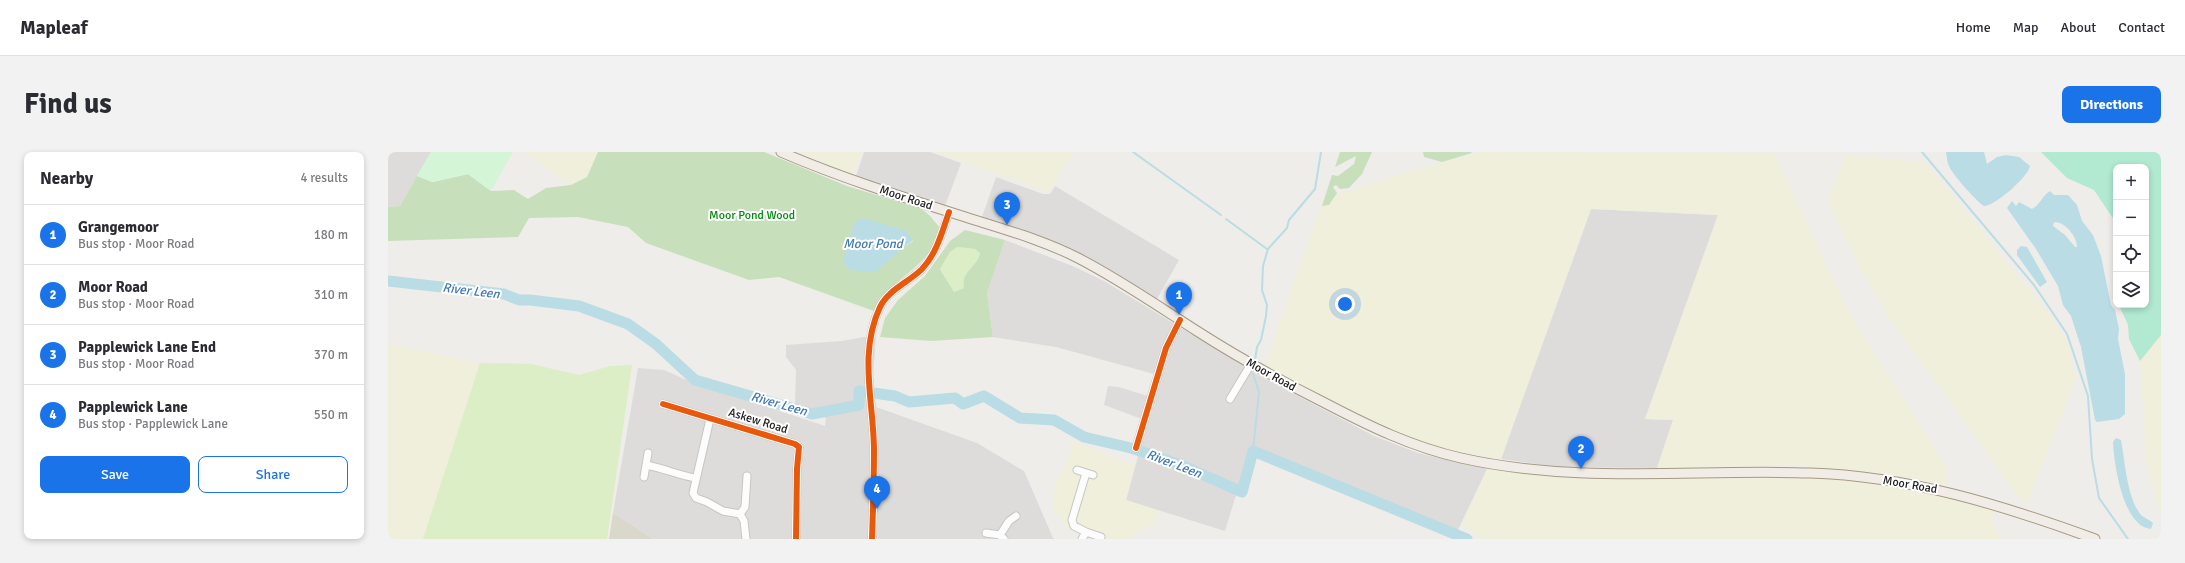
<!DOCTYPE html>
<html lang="en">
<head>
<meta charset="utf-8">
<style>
	body { margin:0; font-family:Signika,sans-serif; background:#f2f2f3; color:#2b2b33 }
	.controls { position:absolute; right:12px; top:12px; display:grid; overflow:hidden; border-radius:8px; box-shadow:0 2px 6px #0003 }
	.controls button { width:36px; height:36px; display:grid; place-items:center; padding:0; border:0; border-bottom:1px solid #e1e1e2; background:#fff; color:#2b2b33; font:20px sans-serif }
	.you { position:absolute; left:957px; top:152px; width:14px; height:14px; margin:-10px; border:3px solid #fff; border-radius:50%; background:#1a73e8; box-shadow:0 0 0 6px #1a73e833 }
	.badge { display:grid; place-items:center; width:26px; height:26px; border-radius:50%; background:#1a73e8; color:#fff; font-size:13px; font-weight:700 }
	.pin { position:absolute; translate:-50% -33px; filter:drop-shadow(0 1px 2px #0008) }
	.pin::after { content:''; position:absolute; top:21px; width:14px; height:12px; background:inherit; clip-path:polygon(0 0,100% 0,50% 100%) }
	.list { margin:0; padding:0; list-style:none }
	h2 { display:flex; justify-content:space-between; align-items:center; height:52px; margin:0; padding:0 16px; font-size:17px }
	h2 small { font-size:13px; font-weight:400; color:#7c7c81 }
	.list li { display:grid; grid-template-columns:26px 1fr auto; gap:12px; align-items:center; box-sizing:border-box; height:60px; padding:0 16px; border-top:1px solid #e1e1e2 }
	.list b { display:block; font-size:15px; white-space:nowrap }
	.list p { margin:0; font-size:13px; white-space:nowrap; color:#7c7c81 }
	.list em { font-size:13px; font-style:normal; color:#7c7c81 }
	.actions { display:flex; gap:8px; padding:12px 16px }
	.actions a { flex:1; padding:9px 0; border:1px solid #1a73e8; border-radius:8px; text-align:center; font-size:14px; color:#1a73e8 }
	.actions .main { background:#1a73e8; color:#fff }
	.icon { flex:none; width:22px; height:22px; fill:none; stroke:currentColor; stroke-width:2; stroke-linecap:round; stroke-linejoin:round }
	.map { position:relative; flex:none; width:1773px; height:387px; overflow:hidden; border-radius:8px }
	header { display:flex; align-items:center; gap:24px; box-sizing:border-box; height:56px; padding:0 20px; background:#fff; border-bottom:1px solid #e1e1e2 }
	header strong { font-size:19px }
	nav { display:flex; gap:22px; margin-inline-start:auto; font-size:14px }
	.intro { display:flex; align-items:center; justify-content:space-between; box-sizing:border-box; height:96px; padding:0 24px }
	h1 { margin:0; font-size:28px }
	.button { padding:10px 18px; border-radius:8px; background:#1a73e8; color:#fff; font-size:14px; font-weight:700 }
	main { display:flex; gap:24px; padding:0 24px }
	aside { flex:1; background:#fff; border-radius:8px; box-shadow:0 2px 6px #0003 }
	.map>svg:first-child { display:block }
	.residential { fill:#dddcda }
	.construction { fill:#d9d8ca }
	.farmland { fill:#efefdb }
	.grass { fill:#dbeec6 }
	.forest { fill:#c8dfbc; fill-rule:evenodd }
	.park { fill:#d5f6d6 }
	.pitch { fill:#b1e9d1 }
	.water { fill:#badce4; fill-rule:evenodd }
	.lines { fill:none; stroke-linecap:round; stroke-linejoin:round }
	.stream { stroke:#badce4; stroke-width:2 }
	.river { stroke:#badce4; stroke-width:11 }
	.minor-casing { stroke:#c7c6c5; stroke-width:9 }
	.major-casing { stroke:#a59a85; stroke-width:11 }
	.minor { stroke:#fcfcfc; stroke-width:7 }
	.major { stroke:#f1ece6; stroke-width:9 }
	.cycleway-casing { stroke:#fff; stroke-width:8 }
	.cycleway { stroke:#e8590c; stroke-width:6 }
	.labels { text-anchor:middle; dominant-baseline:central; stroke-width:4; stroke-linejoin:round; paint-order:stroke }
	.street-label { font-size:12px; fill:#202020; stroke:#fff }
	.park-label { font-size:12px; fill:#03890e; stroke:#fff }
	.water-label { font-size:13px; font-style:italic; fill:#4179b0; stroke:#fff }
</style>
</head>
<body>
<header>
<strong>Mapleaf</strong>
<nav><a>Home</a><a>Map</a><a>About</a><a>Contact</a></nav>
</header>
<div class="intro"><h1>Find us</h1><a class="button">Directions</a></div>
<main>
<aside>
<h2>Nearby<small>4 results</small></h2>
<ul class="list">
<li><span class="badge">1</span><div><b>Grangemoor</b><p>Bus stop · Moor Road</p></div><em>180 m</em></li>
<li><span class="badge">2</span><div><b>Moor Road</b><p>Bus stop · Moor Road</p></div><em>310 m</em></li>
<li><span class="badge">3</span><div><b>Papplewick Lane End</b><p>Bus stop · Moor Road</p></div><em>370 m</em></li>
<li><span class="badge">4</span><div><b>Papplewick Lane</b><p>Bus stop · Papplewick Lane</p></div><em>550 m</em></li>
</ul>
<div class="actions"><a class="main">Save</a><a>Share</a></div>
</aside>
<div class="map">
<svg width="1773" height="387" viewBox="0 0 1773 387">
	<rect width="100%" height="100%" fill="#eeede9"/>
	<!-- residential -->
	<path class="residential" d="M 0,0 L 43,0 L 12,54 L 0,55 Z
		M 476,0 L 542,0 L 573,11 L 557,54 L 468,24 Z
		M 608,25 L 655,42 L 662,42 L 667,34 L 791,108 L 769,147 L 682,97 L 594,65 Z
		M 1203,57 L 1330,63 L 1257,267 L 1285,268 L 1269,316 L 1171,315 L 1113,307 Z
		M 617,88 L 687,115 L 716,129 L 874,225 L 986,284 L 1030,301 L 1099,317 L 1069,380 L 951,330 L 862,297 L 837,379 L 738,348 L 752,297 L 746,295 L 754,267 L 716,253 L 720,234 L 731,235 L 760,244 L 766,222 L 668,195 L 605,185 L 599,141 Z
		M 476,185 L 488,185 L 485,224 L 488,255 L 589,291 L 636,319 L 665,386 L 667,387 L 265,387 L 225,361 L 250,216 L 276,218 L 303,230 L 437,274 L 438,266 L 407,252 L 408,218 L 398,205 L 398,193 L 454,189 Z"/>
	<!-- construction -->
	<path class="construction" d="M 225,361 L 265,387 L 221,387 Z"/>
	<!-- farmland -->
	<path class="farmland" d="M 136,0 L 210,0 L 199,25 L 183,33 Z
		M 413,0 L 474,0 L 465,23 Z
		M 549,0 L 686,0 L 661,40 Z
		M 1095,0 L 1386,1 L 1462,162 L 1559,316 L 1559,333 L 1510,323 L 1413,314 L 1269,316 L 1285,268 L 1257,267 L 1330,63 L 1203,57 L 1113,307 L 1052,296 L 993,276 L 877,215 L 935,47 L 1024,19 Z
		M 1457,3 L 1538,11 L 1659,159 L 1678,188 L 1688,226 L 1638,355 L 1506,173 L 1470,114 L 1439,49 Z
		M 1773,183 L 1773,360 L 1770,355 L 1758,307 L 1752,209 Z
		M 0,192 L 92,211 L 35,387 L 0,387 Z
		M 687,290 L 747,314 L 738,348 L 771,359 L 766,373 L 761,373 L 740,387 L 703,387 L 680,377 L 665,358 L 665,346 L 669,327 L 672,325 Z
		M 1099,317 L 1194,327 L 1412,324 L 1498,332 L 1546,341 L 1606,356 L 1603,369 L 1614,387 L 1093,387 L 1074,372 Z"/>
	<!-- grass -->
	<path class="grass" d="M 569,95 L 587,97 L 592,100 C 590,114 572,120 576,136 L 566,140 C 560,133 559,124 552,117 L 562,100 Z
		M 92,211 L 143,212 L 191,223 L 222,214 L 244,213 L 219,387 L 35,387 Z"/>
	<!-- forest -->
	<path class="forest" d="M 210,0 L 376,0 L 459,34 L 534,57 L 543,65 L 551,75 C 545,117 501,124 486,159 L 391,125 L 361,128 L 258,91 L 240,75 L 190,65 L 141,66 L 130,85 L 0,89 L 0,55 L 12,54 L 29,24 L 45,30 L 80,22 L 103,39 L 126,38 L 140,47 L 158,36 L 183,33 L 199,25 ZM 519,79 L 525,89 L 507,102 Z
		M 952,0 L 984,0 L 974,22 L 961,36 L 952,37 L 948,33 L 945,35 L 949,41 L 941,53 L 934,54 L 944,23 L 950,24 L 966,12 L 968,4 L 947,15 Z
		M 1035,0 L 1083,0 L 1084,1 L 1054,10 L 1036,5 Z
		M 577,78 L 617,88 L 599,141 L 605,185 L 543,189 L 492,185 L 497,166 L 510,148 L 537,124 L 562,89 ZM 569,95 L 587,97 L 592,101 C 590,114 572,120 576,136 L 566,140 L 552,117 L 562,100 Z"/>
	<!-- park -->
	<path class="park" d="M 43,0 L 125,0 L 103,39 L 80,22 L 44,30 L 29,24 Z"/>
	<!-- pitch -->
	<path class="pitch" d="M 1653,0 L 1773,0 L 1773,183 L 1752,209 L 1741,187 L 1740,173 L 1731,153 L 1758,153 L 1758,15 L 1728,15 L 1728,71 L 1706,38 L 1679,26 Z"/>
	<!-- water -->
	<path class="water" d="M 1558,0 L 1596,0 L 1599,12 L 1609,5 L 1618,3 L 1631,5 L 1642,14 C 1640,25 1607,54 1596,54 C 1590,51 1565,23 1562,16 C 1559,11 1559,5 1558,0 Z
		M 1662,39 L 1666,43 L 1680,43 L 1689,53 L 1694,69 L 1705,83 L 1713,104 L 1723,153 L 1727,158 L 1731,177 L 1730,187 L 1737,222 L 1737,262 L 1731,267 L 1709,270 L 1707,268 L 1693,195 L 1683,164 L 1675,153 L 1670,134 L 1648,97 L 1619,56 L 1624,49 L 1628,54 L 1631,50 L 1644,57 C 1652,53 1654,44 1662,39 ZM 1666,70 C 1677,70 1689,84 1689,95 L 1687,95 L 1677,83 L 1665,74 Z
		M 475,66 L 519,79 L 525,88 L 487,120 L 461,118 L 455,110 L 466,71 Z
		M 1633,94 L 1639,95 L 1659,130 L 1652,135 L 1629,103 L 1629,98 Z
		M 1728,286 L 1733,288 C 1737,309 1739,348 1754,364 C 1757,366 1762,368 1765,371 L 1763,377 C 1735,375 1726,312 1725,290 Z"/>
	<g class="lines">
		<!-- stream -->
		<path class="stream" d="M 745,0 L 833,63
			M 1534,0 L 1646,133 L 1679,182 L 1700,244 L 1704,307 L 1711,346 L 1740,387
			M 838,67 L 879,97
			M 867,208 L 869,195 L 873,188 L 878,164 L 879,153 L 874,138 L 875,114 L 880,97 L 899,76 L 901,68 L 927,37 L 933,0
			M 865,299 L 871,240 L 865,222"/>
		<!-- river -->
		<path class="river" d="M 0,129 L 116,142 L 131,148 L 142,148 L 191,154 L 240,172 L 268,192 L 307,228 L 424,262 L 471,253 L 471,239 L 507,244 L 521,250 L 567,246 L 575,252 L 596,244 L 632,266 L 666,268 L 696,285 L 743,296 L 793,313 L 854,340 L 865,299 L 1079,387"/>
		<!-- minor casing -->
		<g class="minor-casing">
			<path id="minor" d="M 842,247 L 863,212
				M 275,252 L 407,292 L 411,295 L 409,317 L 408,387
				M 322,267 L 305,341 L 308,346 L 319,350 L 335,359 L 352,362 L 356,369 L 358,387
				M 748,296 L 778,196 L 792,168
				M 258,313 C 275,316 290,323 307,326
				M 689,318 L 705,323
				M 256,325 L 260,301
				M 352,362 L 357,355 L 359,324
				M 698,380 L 713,385
				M 598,381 L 612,383 L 616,387
				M 612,383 L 621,369 L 628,364
				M 484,387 C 485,358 486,328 486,299 C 486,251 470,202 492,155 C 500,138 521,130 534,117 C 549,101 554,80 561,60
				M 694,387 L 698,380 L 686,374 L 684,368 L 698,321"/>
		</g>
		<!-- major casing -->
		<g class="major-casing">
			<path id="major" d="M 393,0 C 451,25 511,44 571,63 C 611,76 653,87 690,106 C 731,127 770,154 809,179 C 851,206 893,229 937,251 C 981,274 1024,295 1073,306 C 1188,332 1305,317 1422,321 C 1521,324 1614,353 1707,387"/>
		</g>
		<!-- minor -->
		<use href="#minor" class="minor"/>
		<!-- major -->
		<use href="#major" class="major"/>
		<!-- cycleway casing -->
		<g class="cycleway-casing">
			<path id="cycleway" d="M 275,252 L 407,292 L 411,295 L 409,317 L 408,387
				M 748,296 L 778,196 L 792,168
				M 484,387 C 485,358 486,328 486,299 C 486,251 470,202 492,155 C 500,138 521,130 534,117 C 549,101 554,80 561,60"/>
		</g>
		<!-- cycleway -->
		<use href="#cycleway" class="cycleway"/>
	</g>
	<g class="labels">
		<!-- street labels -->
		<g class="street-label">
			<text transform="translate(518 46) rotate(18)">Moor Road</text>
			<text transform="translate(883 223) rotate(29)">Moor Road</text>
			<text transform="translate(370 269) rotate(17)">Askew Road</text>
			<text transform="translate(1522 333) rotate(10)">Moor Road</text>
		</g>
		<!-- park labels -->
		<g class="park-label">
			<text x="364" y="63">Moor Pond Wood</text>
		</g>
		<!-- water labels -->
		<g class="water-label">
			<text x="485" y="92">Moor Pond</text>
			<text transform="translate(83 139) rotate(7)">River Leen</text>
			<text transform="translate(391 252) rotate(16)">River Leen</text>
			<text transform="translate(786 312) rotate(21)">River Leen</text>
		</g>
	</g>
</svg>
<div class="controls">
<button>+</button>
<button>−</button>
<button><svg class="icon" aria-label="locate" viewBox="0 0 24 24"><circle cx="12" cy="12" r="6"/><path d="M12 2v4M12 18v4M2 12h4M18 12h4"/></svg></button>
<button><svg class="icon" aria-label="layers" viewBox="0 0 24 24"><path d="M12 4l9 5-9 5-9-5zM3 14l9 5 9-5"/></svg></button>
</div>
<div class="you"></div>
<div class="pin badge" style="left:791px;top:163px">1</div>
<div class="pin badge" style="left:1193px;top:317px">2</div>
<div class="pin badge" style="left:619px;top:73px">3</div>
<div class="pin badge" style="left:489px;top:357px">4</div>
</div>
</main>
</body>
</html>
